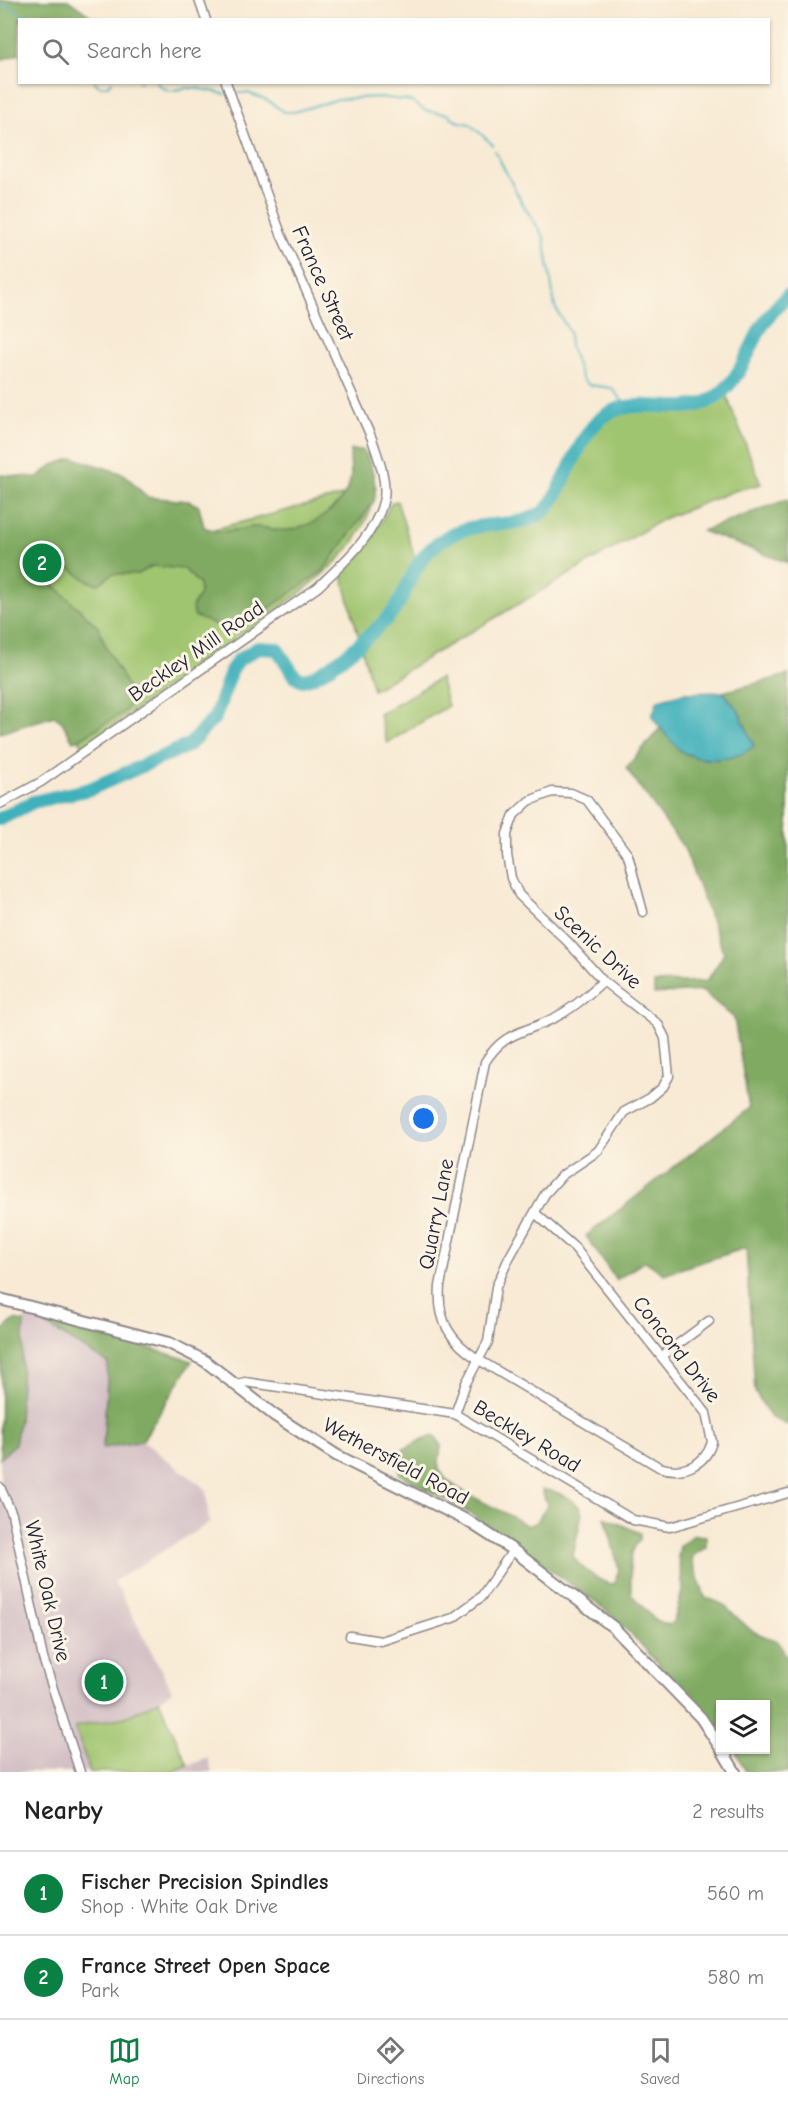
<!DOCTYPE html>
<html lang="en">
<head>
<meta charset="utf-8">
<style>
	body { margin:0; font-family:"Comic Neue",sans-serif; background:#f2f2f2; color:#222 }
	.controls { position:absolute; right:18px; bottom:18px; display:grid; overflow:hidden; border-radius:0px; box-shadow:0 2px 4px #0004 }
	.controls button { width:54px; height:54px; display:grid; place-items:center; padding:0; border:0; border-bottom:2px solid #e0e0e0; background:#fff; color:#222; font:30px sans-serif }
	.you { position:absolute; left:424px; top:1119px; width:21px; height:21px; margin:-15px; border:4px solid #fff; border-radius:50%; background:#1a73e8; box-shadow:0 0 0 9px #1a73e833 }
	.badge { display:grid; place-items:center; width:39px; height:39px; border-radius:50%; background:#0b8043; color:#fff; font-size:20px; font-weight:700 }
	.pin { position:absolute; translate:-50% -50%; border:3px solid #fff; box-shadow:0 2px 6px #0006 }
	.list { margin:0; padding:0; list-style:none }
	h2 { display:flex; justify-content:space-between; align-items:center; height:78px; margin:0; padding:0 24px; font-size:26px }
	h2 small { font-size:20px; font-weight:400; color:#767676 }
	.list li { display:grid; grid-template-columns:39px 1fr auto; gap:18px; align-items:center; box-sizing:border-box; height:84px; padding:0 24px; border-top:2px solid #e0e0e0 }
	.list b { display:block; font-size:22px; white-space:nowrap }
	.list p { margin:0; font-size:20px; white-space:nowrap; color:#767676 }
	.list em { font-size:20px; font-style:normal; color:#767676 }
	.icon { flex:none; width:33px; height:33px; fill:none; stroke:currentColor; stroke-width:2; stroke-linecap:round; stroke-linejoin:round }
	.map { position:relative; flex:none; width:788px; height:1772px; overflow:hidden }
	.search { position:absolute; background:#fff; box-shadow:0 2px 4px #0004; left:18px; right:18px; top:18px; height:66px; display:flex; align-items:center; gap:15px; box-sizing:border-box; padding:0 21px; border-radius:0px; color:#767676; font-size:22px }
	.sheet { height:246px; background:#fff }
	nav { display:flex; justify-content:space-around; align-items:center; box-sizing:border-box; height:84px; border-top:2px solid #e0e0e0; background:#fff; font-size:16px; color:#767676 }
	nav a { display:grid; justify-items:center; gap:3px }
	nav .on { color:#0b8043 }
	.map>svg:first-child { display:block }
	.industrial { fill:#d2bec5 }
	.green { fill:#a0c570; stroke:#617456; stroke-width:1.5 }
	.forest { fill:#80aa62; stroke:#51664e; stroke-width:1.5 }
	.water { fill:#41b1bb; stroke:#326a7b; stroke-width:1.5 }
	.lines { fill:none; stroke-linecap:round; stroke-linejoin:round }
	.stream { stroke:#41b1bb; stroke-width:2 }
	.river { stroke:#41b1bb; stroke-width:14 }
	.minor-casing { stroke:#8d8688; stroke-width:11 }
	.tertiary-casing { stroke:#8d8688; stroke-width:14 }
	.minor { stroke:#fff; stroke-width:8 }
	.tertiary { stroke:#fff; stroke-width:10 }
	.labels { text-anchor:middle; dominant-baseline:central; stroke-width:6; stroke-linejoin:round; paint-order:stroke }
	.street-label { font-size:21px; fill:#22223b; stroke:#fcf5e5 }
</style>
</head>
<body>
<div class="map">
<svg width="788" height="1772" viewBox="0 0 788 1772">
	<rect width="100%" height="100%" fill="#fcf5e5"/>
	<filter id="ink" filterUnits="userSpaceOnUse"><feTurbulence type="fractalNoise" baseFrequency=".0167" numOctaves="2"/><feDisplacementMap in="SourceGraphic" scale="12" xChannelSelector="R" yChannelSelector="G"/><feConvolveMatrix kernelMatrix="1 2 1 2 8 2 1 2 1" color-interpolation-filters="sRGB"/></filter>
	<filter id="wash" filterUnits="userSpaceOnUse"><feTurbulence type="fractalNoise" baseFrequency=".008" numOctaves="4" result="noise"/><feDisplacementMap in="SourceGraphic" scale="24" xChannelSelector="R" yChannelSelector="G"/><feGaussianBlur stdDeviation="1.35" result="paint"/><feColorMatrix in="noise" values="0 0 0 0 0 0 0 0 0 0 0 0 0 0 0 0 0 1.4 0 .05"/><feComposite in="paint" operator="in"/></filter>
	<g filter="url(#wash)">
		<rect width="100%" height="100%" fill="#f8ead4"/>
		<!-- industrial -->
		<path class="industrial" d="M 25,1312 L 108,1363 L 104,1447 L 142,1441 L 206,1489 L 209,1523 L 114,1581 L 173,1692 L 126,1717 L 75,1727 L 90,1772 L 0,1772 L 0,1459 L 15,1444 L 19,1422 Z
			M 208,1758 L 212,1772 L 171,1772 Z"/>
		<!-- green -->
		<path class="green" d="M 724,389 L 761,484 L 734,491 L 663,519 L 373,690 L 342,575 L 365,550 L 392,502 L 397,501 L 417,565 C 440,536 468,526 504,522 C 518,521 536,520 547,510 C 554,503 556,494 560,485 C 572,457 588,418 620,409 C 655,399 697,418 724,389 Z
			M 376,487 C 372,511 363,530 348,549 C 319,583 277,609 241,635 C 188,672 136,710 83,747 L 65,710 L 0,521 L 169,541 Z
			M 440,678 L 448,706 L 387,743 L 379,714 Z
			M 159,1700 L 188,1765 L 171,1772 L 90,1772 L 75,1727 L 126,1717 Z"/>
		<!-- forest -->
		<path class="forest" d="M 0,0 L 68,0 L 95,19 L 20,20 L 19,54 L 0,60 Z
			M 351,450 L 362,450 C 371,456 378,490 374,501 L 324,570 L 234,633 L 194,616 L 192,607 L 200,594 L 199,584 L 184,569 L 152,566 L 138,574 L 112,574 L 99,584 C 79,582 68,559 48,559 L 39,571 L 98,627 L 108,651 L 134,699 L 124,712 L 78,740 L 73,741 L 62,722 L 54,716 L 0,733 L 0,475 L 37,477 L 53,465 L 74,458 L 124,474 L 147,497 L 189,501 L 199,506 L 204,527 C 222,535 236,529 254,527 C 265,526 276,532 287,530 C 312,527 343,508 350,481 C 353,470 348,460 351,450 Z
			M 788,499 L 788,563 L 702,531 Z
			M 788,675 L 788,1425 L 771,1418 L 755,1392 L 746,1248 L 664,1274 L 645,1261 L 616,1280 L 586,1236 L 749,1108 L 734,1018 L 702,991 L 654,994 L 654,983 L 707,981 L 724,954 L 684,848 L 626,768 L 661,727 L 680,751 L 705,759 L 754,745 L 738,710 L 723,692 Z
			M 47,1317 L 192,1361 L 142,1441 L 103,1448 L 108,1363 L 43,1323 Z
			M 14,1320 L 24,1322 L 19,1422 L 15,1444 L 0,1459 L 2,1331 Z
			M 435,1436 L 441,1445 C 441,1452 438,1461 439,1468 C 441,1487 508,1511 527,1526 L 537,1522 L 547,1505 L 542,1490 C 554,1489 579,1500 582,1513 L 573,1556 C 579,1567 602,1584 614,1584 L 619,1569 L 605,1517 L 640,1533 L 640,1540 C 625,1555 632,1574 631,1594 L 654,1619 L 668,1625 L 674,1621 L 683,1588 L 678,1557 L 680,1546 L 694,1535 L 706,1536 L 706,1547 L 693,1556 L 692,1561 L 705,1597 L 722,1604 L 752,1631 L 779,1642 L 788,1659 L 788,1772 L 746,1772 L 735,1750 L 766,1750 L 766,1704 L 720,1704 L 720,1733 L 634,1637 L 601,1606 L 471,1514 L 399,1474 L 402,1450 L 425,1438 Z"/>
		<!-- water -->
		<path class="water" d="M 723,692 L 738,710 L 754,746 C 736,762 704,763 682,752 C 678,750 654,721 652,716 L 658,700 L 684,693 Z"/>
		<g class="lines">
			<!-- stream -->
			<path class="stream" d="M 0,6 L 10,6 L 22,16 L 43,16 L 47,20
				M 95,82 L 99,86 L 107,86 L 112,82
				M 138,82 L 141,82
				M 156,82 C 168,94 172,90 186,88 C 199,87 213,92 225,94
				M 236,93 L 248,93 L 267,100 L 284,112 L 294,112 L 338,99 L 379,97 L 411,101 L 426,111 L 448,114 L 456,121 L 470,124 L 493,145
				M 495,151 L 522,203 L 544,237 L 555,307 L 569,332 L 570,346 L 582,379 L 589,385 L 612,388 L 627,407"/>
			<!-- river -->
			<path class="river" d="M 0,819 L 33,802 L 90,789 L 189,745 L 215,717 L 231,672 L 238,660 L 258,648 L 277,649 L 294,675 L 302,680 C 321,680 387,623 397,606 C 410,585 412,566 432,548 C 471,513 509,534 542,513 C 559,503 576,441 598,421 C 631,390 678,419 711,400 C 739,384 747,352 762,326 C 769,314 778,305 788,295"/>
		</g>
	</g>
	<g filter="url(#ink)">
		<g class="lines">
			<!-- minor casing -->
			<g class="minor-casing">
				<path id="minor" d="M 199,0 L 206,20
					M 0,804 L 41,782 L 318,587 C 343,563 377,534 384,498 C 387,479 378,457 372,439 L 281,234 L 226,82
					M 535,1213 L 575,1248 L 706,1413 L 712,1442 C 705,1466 682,1475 659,1467 L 479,1360 C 450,1341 437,1321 440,1286 L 485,1062 C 504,1032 521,1034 550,1020 C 570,1011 587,996 603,981
					M 662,1356 L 709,1321
					M 236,1384 L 245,1382 L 455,1414 L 633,1520 L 670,1527 L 788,1493
					M 455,1414 L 466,1383 L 488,1342 L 496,1287 L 509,1258 L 545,1194 L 561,1176 L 598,1151 L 624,1112 L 650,1098 L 663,1087 L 669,1076 L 665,1038 L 658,1024 L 603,981 L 568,942 L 519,895 L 511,878 L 507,855 L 507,834 L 514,815 L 529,801 L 552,792 L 571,793 L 587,800 L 628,855 L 643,912
					M 0,1487 L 12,1514 L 43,1658 L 80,1772
					M 350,1636 L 381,1641 L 453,1618 L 481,1597 L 513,1550"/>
			</g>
			<!-- tertiary casing -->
			<g class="tertiary-casing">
				<path id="tertiary" d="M 0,1299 L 169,1343 L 205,1361 L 274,1415 L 336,1455 L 468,1521 L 513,1550 L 613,1627 L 701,1718 L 720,1747
					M 722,1750 L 735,1772"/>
			</g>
			<!-- minor -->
			<use href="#minor" class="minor"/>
			<!-- tertiary -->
			<use href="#tertiary" class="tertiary"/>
		</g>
	</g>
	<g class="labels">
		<!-- street labels -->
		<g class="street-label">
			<text transform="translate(323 283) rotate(66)">France Street</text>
			<text transform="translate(196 651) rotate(-35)">Beckley Mill Road</text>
			<text transform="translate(598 947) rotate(43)">Scenic Drive</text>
			<text transform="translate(436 1214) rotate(-79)">Quarry Lane</text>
			<text transform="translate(677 1349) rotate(52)">Concord Drive</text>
			<text transform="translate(527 1436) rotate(31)">Beckley Road</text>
			<text transform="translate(396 1461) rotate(28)">Wethersfield Road</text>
			<text transform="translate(48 1591) rotate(77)">White Oak Drive</text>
		</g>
	</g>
</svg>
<div class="controls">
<button><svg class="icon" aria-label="layers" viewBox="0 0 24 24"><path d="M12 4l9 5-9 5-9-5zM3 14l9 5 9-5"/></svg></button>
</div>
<div class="you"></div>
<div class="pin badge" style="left:104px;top:1682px">1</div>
<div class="pin badge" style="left:42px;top:563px">2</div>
<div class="search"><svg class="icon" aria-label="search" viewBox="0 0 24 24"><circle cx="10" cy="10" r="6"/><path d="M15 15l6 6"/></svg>Search here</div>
</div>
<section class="sheet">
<h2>Nearby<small>2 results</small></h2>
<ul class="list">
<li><span class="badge">1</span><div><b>Fischer Precision Spindles</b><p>Shop · White Oak Drive</p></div><em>560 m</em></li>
<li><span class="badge">2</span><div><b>France Street Open Space</b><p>Park</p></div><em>580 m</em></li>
</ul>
</section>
<nav>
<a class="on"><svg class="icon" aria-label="map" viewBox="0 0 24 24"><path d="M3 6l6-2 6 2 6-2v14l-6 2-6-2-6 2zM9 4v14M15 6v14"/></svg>Map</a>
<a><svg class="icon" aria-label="directions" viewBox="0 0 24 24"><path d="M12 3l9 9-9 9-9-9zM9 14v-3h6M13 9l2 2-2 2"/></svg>Directions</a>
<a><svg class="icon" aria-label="saved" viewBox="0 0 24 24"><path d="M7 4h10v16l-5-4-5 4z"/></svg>Saved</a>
</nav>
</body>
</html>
